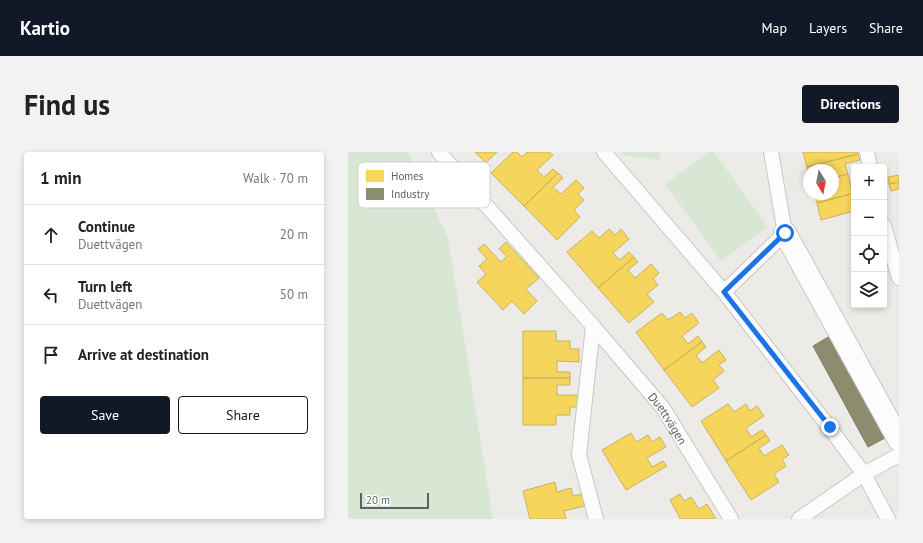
<!DOCTYPE html>
<html lang="en">
<head>
<meta charset="utf-8">
<style>
	body { margin:0; font-family:"PT Sans",sans-serif; background:#f2f2f2; color:#222 }
	.controls { position:absolute; right:12px; top:12px; display:grid; overflow:hidden; border-radius:4px; box-shadow:0 2px 6px #0003 }
	.controls button { width:36px; height:36px; display:grid; place-items:center; padding:0; border:0; border-bottom:1px solid #e0e0e0; background:#fff; color:#222; font:20px sans-serif }
	.compass { position:absolute; left:455px; top:12px; width:36px; height:36px; border-radius:50%; background:#fff; box-shadow:0 2px 6px #0003; rotate:170deg }
	.scale { position:absolute; left:12px; bottom:10px; width:69px; box-sizing:border-box; padding-left:4px; border:2px solid #5d6165; border-top:0; font-size:11px; line-height:14px; white-space:nowrap; color:#5d6165; -webkit-text-stroke:3px #fff; paint-order:stroke }
	.stop { position:absolute; width:12px; height:12px; margin:-9px; border:3px solid #1a73e8; border-radius:50%; background:#fff }
	.stop.end { background:#1a73e8; border-color:#fff; box-shadow:0 1px 4px #0008 }
	.list { margin:0; padding:0; list-style:none }
	h2 { display:flex; justify-content:space-between; align-items:center; height:52px; margin:0; padding:0 16px; font-size:17px }
	h2 small { font-size:13px; font-weight:400; color:#767676 }
	.list li { display:grid; grid-template-columns:26px 1fr auto; gap:12px; align-items:center; box-sizing:border-box; height:60px; padding:0 16px; border-top:1px solid #e0e0e0 }
	.list b { display:block; font-size:15px; white-space:nowrap }
	.list p { margin:0; font-size:13px; white-space:nowrap; color:#767676 }
	.list em { font-size:13px; font-style:normal; color:#767676 }
	.actions { display:flex; gap:8px; padding:12px 16px }
	.actions a { flex:1; padding:9px 0; border:1px solid #111827; border-radius:4px; text-align:center; font-size:14px; color:#111827 }
	.actions .main { background:#111827; color:#fff }
	.icon { flex:none; width:22px; height:22px; fill:none; stroke:currentColor; stroke-width:2; stroke-linecap:round; stroke-linejoin:round }
	.map { position:relative; flex:none; width:551px; height:367px; overflow:hidden; border-radius:4px }
	header { display:flex; align-items:center; gap:24px; box-sizing:border-box; height:56px; padding:0 20px; background:#111827; color:#fff }
	header strong { font-size:19px }
	nav { display:flex; gap:22px; margin-inline-start:auto; font-size:14px }
	.intro { display:flex; align-items:center; justify-content:space-between; box-sizing:border-box; height:96px; padding:0 24px }
	h1 { margin:0; font-size:28px }
	.button { padding:10px 18px; border-radius:4px; background:#111827; color:#fff; font-size:14px; font-weight:700 }
	main { display:flex; gap:24px; padding:0 24px }
	aside { flex:1; background:#fff; border-radius:4px; box-shadow:0 2px 6px #0003 }
	.map>svg:first-child { display:block }
	.green { fill:#d7e7d4 }
	.homes { fill:#f6d55c; stroke:#c8b25f }
	.industry { fill:#8c8c6e; stroke:#7e7f6b }
	.lines { fill:none; stroke-linecap:round; stroke-linejoin:round }
	.lane-casing { stroke:#c7c7c7; stroke-width:16 }
	.street-casing { stroke:#c7c7c7; stroke-width:24 }
	.lane { stroke:#fcfcfc; stroke-width:14 }
	.street { stroke:#fcfcfc; stroke-width:22 }
	.route { stroke:#1a73e8; stroke-width:5 }
	.labels { text-anchor:middle; dominant-baseline:central; stroke-width:4; stroke-linejoin:round; paint-order:stroke }
	.street-label { font-size:12px; fill:#5d6165; stroke:#fff }
	.key { fill:#fff; stroke:#ced0d1; stroke-width:1 }
	.key-label { font-size:11px; fill:#5d6165 }
</style>
</head>
<body>
<header>
<strong>Kartio</strong>
<nav><a>Map</a><a>Layers</a><a>Share</a></nav>
</header>
<div class="intro"><h1>Find us</h1><a class="button">Directions</a></div>
<main>
<aside>
<h2>1 min<small>Walk · 70 m</small></h2>
<ul class="list">
<li><svg class="icon" aria-label="ahead" viewBox="0 0 24 24"><path d="M12 20V5M6 11l6-6 6 6"/></svg><div><b>Continue</b><p>Duettvägen</p></div><em>20 m</em></li>
<li><svg class="icon" aria-label="left" viewBox="0 0 24 24"><path d="M17 20v-9H6M10 6l-5 5 5 5"/></svg><div><b>Turn left</b><p>Duettvägen</p></div><em>50 m</em></li>
<li><svg class="icon" aria-label="arrive" viewBox="0 0 24 24"><path d="M6 21V4h12l-3 4 3 4H6"/></svg><div><b>Arrive at destination</b></div></li>
</ul>
<div class="actions"><a class="main">Save</a><a>Share</a></div>
</aside>
<div class="map">
<svg width="551" height="367" viewBox="0 0 551 367">
	<rect width="100%" height="100%" fill="#edebe8"/>
	<!-- green -->
	<path class="green" d="M 0,0 L 60,0 L 100,86 L 145,367 L 0,367 Z
		M 275,0 L 312,0 L 311,8 L 274,3 Z
		M 362,0 L 366,0 L 420,75 L 373,109 L 317,32 Z"/>
	<!-- homes -->
	<path class="homes" d="M 127,0 L 149,0 L 138,11 Z
		M 165,0 L 169,0 L 174,5 L 179,0 L 201,0 L 205,3 L 189,18 L 196,25 L 205,17 L 210,21 L 176,54 L 143,21 Z
		M 455,0 L 509,0 L 510,2 L 459,15 Z
		M 510,2 L 512,8 L 497,12 L 500,22 L 485,26 L 485,18 L 461,18 L 461,22 L 459,15 Z
		M 210,21 L 215,26 L 205,35 L 213,42 L 228,28 L 236,36 L 230,42 L 236,48 L 226,58 L 232,65 L 209,88 L 176,54 Z
		M 500,22 L 503,35 L 506,34 L 506,41 L 469,51 L 466,42 L 485,42 L 485,26 Z
		M 551,23 L 551,30 L 541,32 L 540,25 Z
		M 551,30 L 551,37 L 543,39 L 541,32 Z
		M 506,41 L 506,59 L 473,68 L 469,51 Z
		M 261,77 L 267,83 L 273,77 L 281,87 L 265,101 L 272,108 L 281,100 L 286,105 L 250,136 L 219,100 L 244,79 L 251,86 Z
		M 158,90 L 191,126 L 178,137 L 189,149 L 176,162 L 164,149 L 155,158 L 129,130 L 138,122 L 131,114 L 139,107 L 130,97 L 136,92 L 153,110 L 159,104 L 151,97 Z
		M 286,105 L 290,110 L 280,118 L 287,126 L 303,112 L 311,121 L 305,127 L 310,133 L 299,142 L 306,150 L 281,171 L 250,136 Z
		M 332,160 L 337,166 L 344,161 L 351,171 L 334,184 L 340,192 L 350,184 L 354,190 L 316,218 L 288,180 L 314,161 L 320,168 Z
		M 175,179 L 208,179 L 208,189 L 222,189 L 222,197 L 231,197 L 231,210 L 209,209 L 209,220 L 222,220 L 222,226 L 175,226 Z
		M 354,190 L 358,195 L 348,203 L 354,211 L 371,198 L 378,208 L 371,213 L 376,219 L 365,228 L 371,236 L 344,255 L 316,218 Z
		M 175,226 L 222,226 L 222,233 L 209,233 L 209,243 L 231,243 L 231,255 L 222,255 L 222,263 L 208,263 L 208,273 L 175,273 Z
		M 380,252 L 386,260 L 398,252 L 402,259 L 409,254 L 416,264 L 398,276 L 403,285 L 414,278 L 418,283 L 378,309 L 353,269 Z
		M 283,281 L 288,290 L 300,283 L 304,290 L 312,285 L 318,295 L 299,306 L 304,315 L 315,309 L 319,314 L 278,338 L 254,298 Z
		M 418,283 L 422,289 L 411,296 L 416,304 L 434,293 L 441,303 L 434,307 L 438,314 L 426,322 L 431,330 L 403,348 L 378,309 Z
		M 207,330 L 209,340 L 223,336 L 225,344 L 234,342 L 237,354 L 216,359 L 218,367 L 182,367 L 175,339 Z
		M 332,342 L 336,349 L 343,345 L 351,357 L 359,352 L 368,367 L 331,367 L 332,366 L 322,348 Z"/>
	<!-- industry -->
	<path class="industry" d="M 482,184 L 537,286 L 520,295 L 465,194 Z"/>
	<g class="lines">
		<!-- lane casing -->
		<g class="lane-casing">
			<g id="lane">
				<path d="M 91,0 L 245,174"/>
				<path d="M 256,0 L 376,140 L 481,275 L 516,322 L 540,367"/>
				<path d="M 519,0 L 522,15"/>
				<path d="M 536,74 L 551,126"/>
				<path d="M 376,140 L 437,81 L 423,0"/>
				<path id="s1" d="M 248,367 L 231,303 L 245,174 L 315,256 L 383,367"/>
				<path d="M 451,367 L 516,322 L 551,303"/>
			</g>
		</g>
		<!-- street casing -->
		<g class="street-casing">
			<path id="street" d="M 437,81 L 551,288"/>
		</g>
		<!-- lane -->
		<use href="#lane" class="lane"/>
		<!-- street -->
		<use href="#street" class="street"/>
	</g>
	<g class="lines">
		<!-- route -->
		<path class="route" d="M 437,81 L 376,140 L 482,275"/>
	</g>
	<g class="labels">
		<!-- street labels -->
		<g class="street-label">
			<text stroke="none"><textPath href="#s1" startOffset="315">Duettvägen</textPath></text>
		</g>
	</g>
	<!-- legend -->
	<rect x="10" y="10" width="132" height="46" rx="6" class="key"/>
	<rect x="18" y="18" width="18" height="12" fill="#f6d55c"/>
	<rect x="18" y="36" width="18" height="12" fill="#8c8c6e"/>
	<g class="key-label">
		<text x="43" y="28">Homes</text>
		<text x="43" y="46">Industry</text>
	</g>
</svg>
<div class="controls">
<button>+</button>
<button>−</button>
<button><svg class="icon" aria-label="locate" viewBox="0 0 24 24"><circle cx="12" cy="12" r="6"/><path d="M12 2v4M12 18v4M2 12h4M18 12h4"/></svg></button>
<button><svg class="icon" aria-label="layers" viewBox="0 0 24 24"><path d="M12 4l9 5-9 5-9-5zM3 14l9 5 9-5"/></svg></button>
</div>
<svg class="compass" viewBox="-18 -18 36 36"><path d="M0-13l5 13h-10z" fill="#e53935"/><path d="M0 13l5-13h-10z" fill="#767676"/></svg>
<div class="scale">20 m</div>
<div class="stop" style="left:437px;top:81px"></div>
<div class="stop end" style="left:482px;top:275px"></div>
</div>
</main>
</body>
</html>
